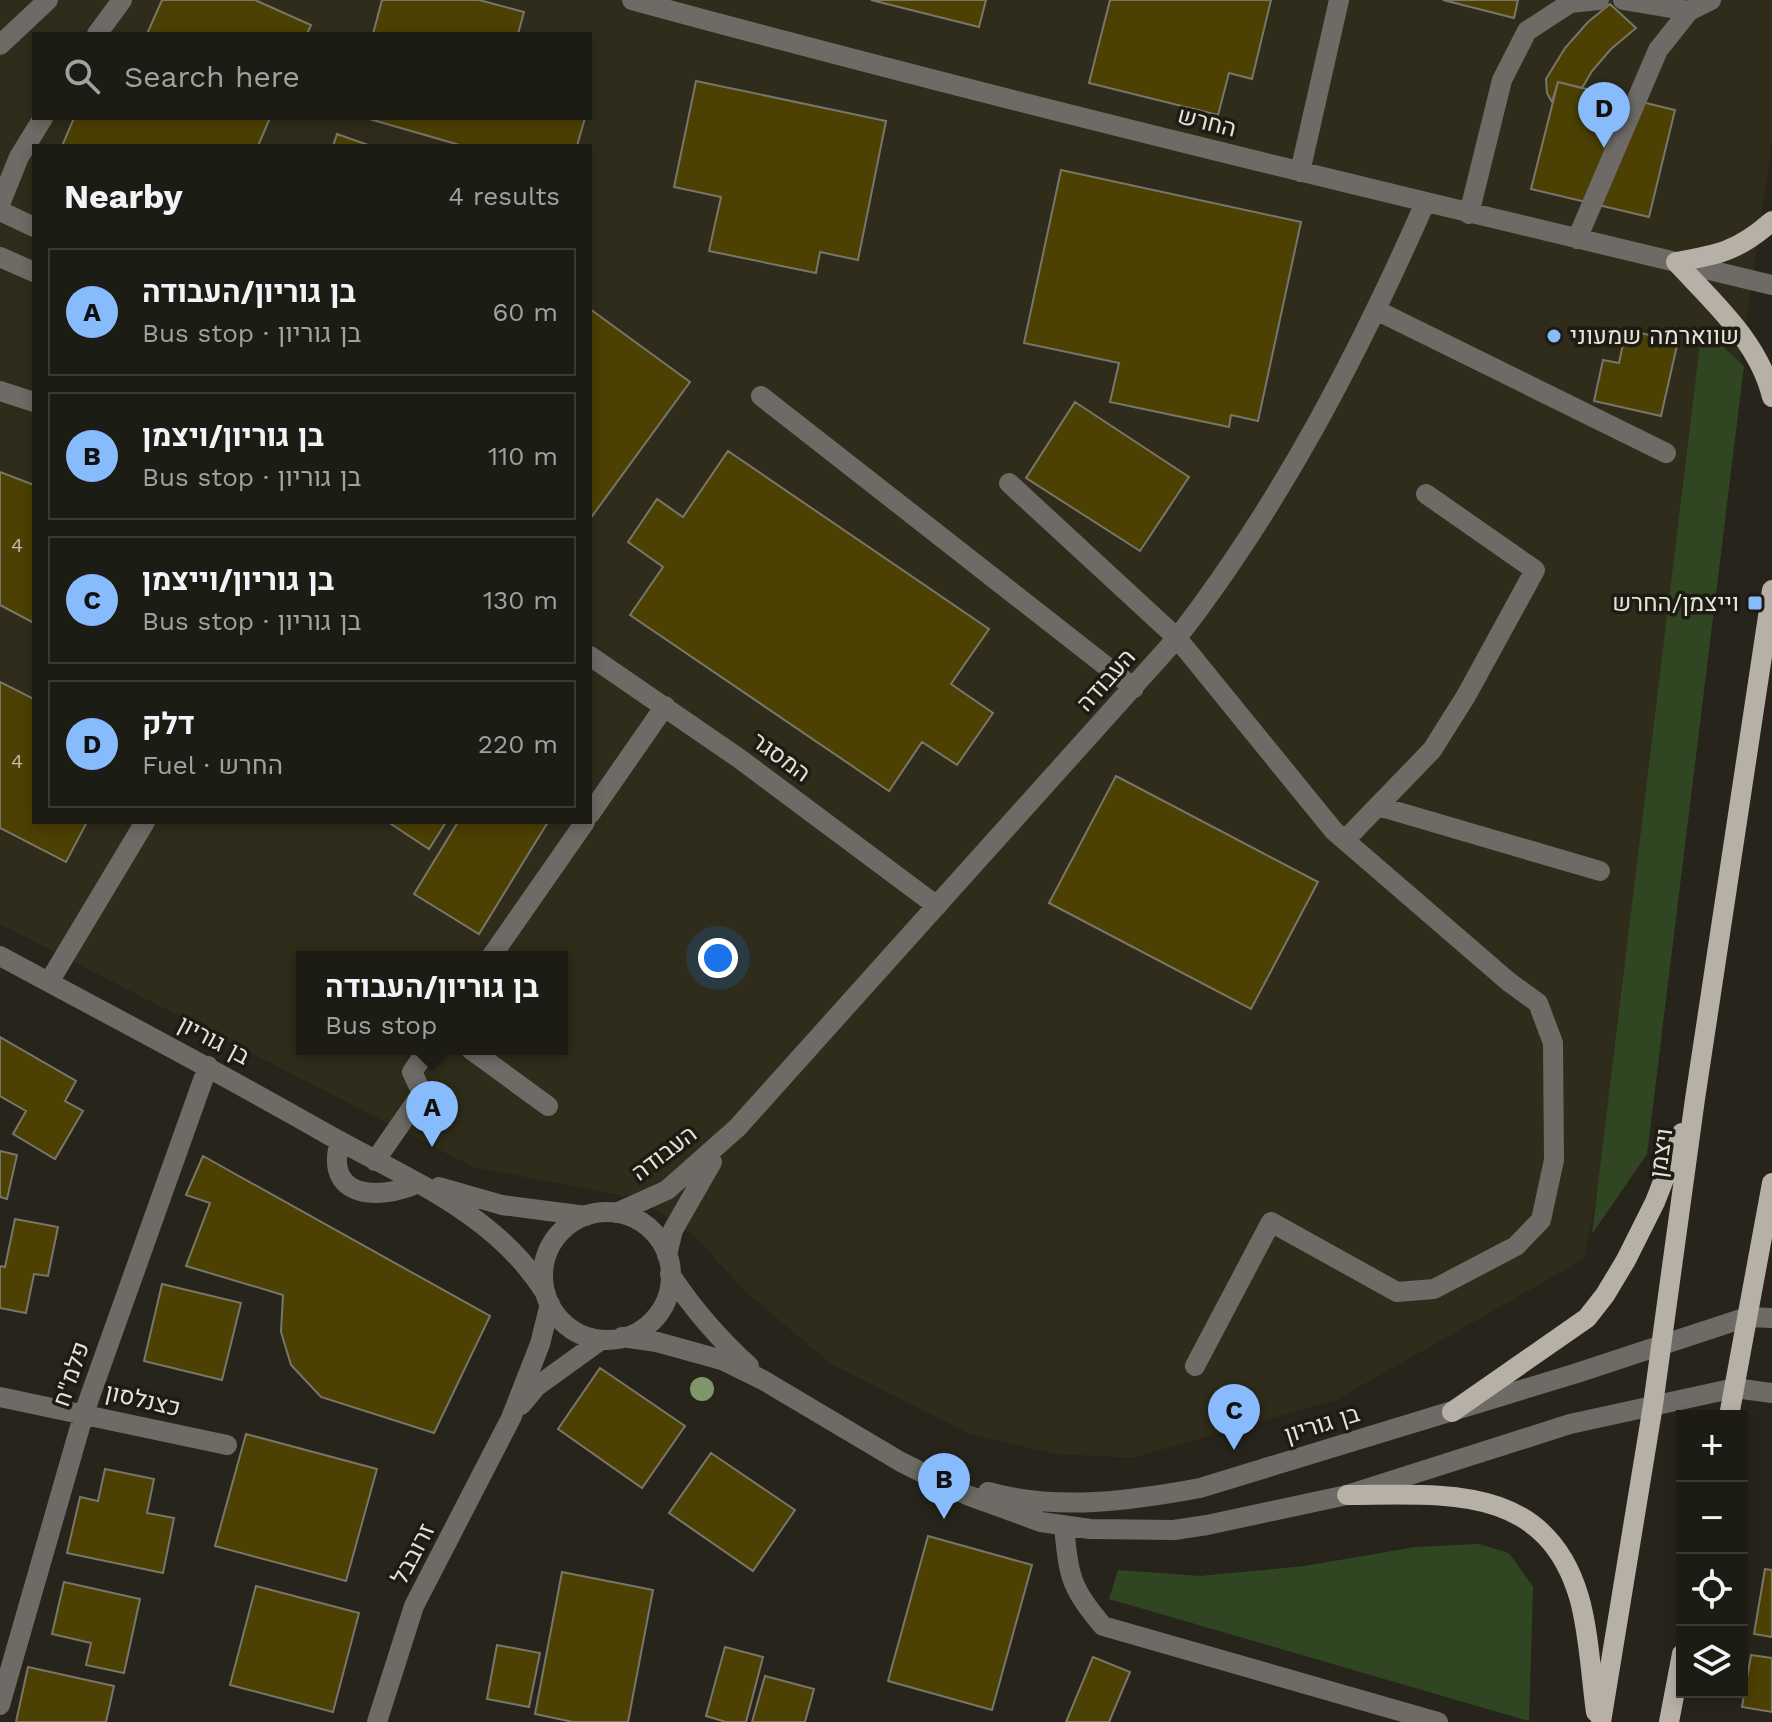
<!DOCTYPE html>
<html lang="en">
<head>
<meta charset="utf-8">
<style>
	body { margin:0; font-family:"Work Sans",Heebo,sans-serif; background:#2a2922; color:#f1f3f6 }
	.controls { position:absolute; right:24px; bottom:24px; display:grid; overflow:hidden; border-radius:0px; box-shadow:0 4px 12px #0003 }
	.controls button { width:72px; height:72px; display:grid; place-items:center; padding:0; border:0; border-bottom:2px solid #3b3a34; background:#1d1c14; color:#f1f3f6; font:40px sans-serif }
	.you { position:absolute; left:718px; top:958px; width:28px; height:28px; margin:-20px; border:6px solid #fff; border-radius:50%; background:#1a73e8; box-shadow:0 0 0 12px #1a73e833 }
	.badge { display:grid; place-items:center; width:52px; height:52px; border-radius:50%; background:#88bbfc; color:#111; font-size:26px; font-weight:700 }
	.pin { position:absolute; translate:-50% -66px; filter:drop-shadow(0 2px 4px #0008) }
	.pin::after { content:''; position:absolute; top:42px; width:28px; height:24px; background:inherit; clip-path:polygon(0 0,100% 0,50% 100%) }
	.popup { position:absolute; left:296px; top:951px; width:272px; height:104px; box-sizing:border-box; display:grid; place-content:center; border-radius:0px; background:#1d1c14; filter:drop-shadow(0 2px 6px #0005); font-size:26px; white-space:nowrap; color:#a0a1a0 }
	.popup b { font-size:30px; color:#f1f3f6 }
	.popup::after { content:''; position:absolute; left:50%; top:100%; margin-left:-16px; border:16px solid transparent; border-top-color:#1d1c14 }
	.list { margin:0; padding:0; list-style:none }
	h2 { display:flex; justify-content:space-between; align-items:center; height:104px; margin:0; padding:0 32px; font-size:34px }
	h2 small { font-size:26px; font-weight:400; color:#a0a1a0 }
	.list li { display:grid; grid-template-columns:52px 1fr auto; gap:24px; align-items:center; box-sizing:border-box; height:128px; margin:0 16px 16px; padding:0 16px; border:2px solid #3b3a34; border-radius:0px }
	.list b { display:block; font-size:30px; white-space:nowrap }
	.list p { margin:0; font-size:26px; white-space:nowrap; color:#a0a1a0 }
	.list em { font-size:26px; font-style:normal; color:#a0a1a0 }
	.icon { flex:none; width:44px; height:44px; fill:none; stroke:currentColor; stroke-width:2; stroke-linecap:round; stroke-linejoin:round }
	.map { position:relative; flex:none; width:1772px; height:1722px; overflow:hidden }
	.search { position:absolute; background:#1d1c14; box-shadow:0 4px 12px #0003; left:32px; top:32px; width:560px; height:88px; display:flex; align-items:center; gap:20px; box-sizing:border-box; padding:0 28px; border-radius:0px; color:#a0a1a0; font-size:30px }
	.panel { position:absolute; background:#1d1c14; box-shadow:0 4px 12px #0003; left:32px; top:144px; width:560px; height:680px; border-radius:0px }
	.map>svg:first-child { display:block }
	.built { fill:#2f2c1b; fill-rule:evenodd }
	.green { fill:#304622 }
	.building { fill:#4c4102; stroke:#78766a; stroke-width:2 }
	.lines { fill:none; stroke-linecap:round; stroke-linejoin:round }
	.minor { stroke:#6e6a66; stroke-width:20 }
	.major { stroke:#b7b0a7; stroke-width:20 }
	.tree { fill:#7e966a }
	.poi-dot { fill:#88bbfc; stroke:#1e1c12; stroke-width:3 }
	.labels { text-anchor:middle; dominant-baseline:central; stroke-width:7; stroke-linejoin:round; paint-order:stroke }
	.number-label { font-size:20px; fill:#bdbaa5 }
	.street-label { font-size:24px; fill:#e3e2db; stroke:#1e1c12 }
	.poi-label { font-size:24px; fill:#e3e2db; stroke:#1e1c12; text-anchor:start }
</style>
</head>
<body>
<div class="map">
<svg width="1772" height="1722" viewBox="0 0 1772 1722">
	<rect width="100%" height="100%" fill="#27251b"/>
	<!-- built -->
	<path class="built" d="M 0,0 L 1772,0 L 1772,144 L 1684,752 L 1584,1259 L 1336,1400 L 1132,1458 L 1056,1454 L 970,1434 L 831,1364 L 745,1291 L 695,1237 L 641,1199 L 473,1167 L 0,924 ZM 34,34 L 590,34 L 590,118 L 34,118 ZM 34,146 L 590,146 L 590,822 L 34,822 ZM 302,957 L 562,957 L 562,1049 L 302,1049 Z"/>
	<!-- green -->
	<path class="green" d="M 1702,328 L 1744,366 L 1647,1154 L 1592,1234 Z
		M 1479,1544 L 1509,1553 L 1533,1587 L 1529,1721 L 1109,1599 L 1118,1570 L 1200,1576 L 1305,1566 L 1415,1547 Z"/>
	<!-- building -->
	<path class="building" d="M 162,0 L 255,0 L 311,25 L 307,34 L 147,34 Z
		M 382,0 L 479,0 L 524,12 L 518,34 L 373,34 Z
		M 871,0 L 986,0 L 979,27 Z
		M 1110,0 L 1271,0 L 1252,79 L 1229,73 L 1218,115 L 1089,83 Z
		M 1443,0 L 1518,0 L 1514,18 Z
		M 1610,4 L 1636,28 L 1611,49 L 1592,71 L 1582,88 L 1558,82 L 1552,102 L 1547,93 L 1546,79 L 1565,48 L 1588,22 Z
		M 696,81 L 886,121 L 858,260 L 820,252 L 816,273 L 709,251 L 721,197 L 674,187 Z
		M 1558,82 L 1675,110 L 1649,217 L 1531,189 Z
		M 74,118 L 270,118 L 258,146 L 62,146 Z
		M 366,118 L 585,118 L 577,146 L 463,146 Z
		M 337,134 L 371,146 L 333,146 Z
		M 1061,170 L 1301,222 L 1258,421 L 1231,415 L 1229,427 L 1110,402 L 1119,363 L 1024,343 Z
		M 590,309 L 690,382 L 590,519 Z
		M 1626,330 L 1678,341 L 1661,416 L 1594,401 L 1603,360 L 1619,363 Z
		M 1075,402 L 1189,477 L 1140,551 L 1026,478 Z
		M 728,451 L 989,629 L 951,684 L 993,713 L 957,765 L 922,742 L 889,791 L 630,615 L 663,567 L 628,542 L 657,499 L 683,517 Z
		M 0,472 L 34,485 L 34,623 L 0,605 Z
		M 0,682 L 34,699 L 34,822 L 87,822 L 66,862 L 0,828 Z
		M 1116,776 L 1318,882 L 1251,1009 L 1049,903 Z
		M 388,822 L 446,822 L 429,849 Z
		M 458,822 L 548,822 L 479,934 L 414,894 Z
		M 0,1037 L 76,1081 L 65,1101 L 83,1111 L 55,1159 L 13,1134 L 26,1111 L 0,1096 Z
		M 0,1151 L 17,1155 L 7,1199 L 0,1197 Z
		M 203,1156 L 490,1316 L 434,1433 L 321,1397 L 291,1365 L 281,1332 L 283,1295 L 186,1266 L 210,1203 L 186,1195 Z
		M 15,1219 L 58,1227 L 48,1276 L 34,1274 L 26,1313 L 0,1308 L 0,1266 L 5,1267 Z
		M 162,1284 L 241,1303 L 222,1380 L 144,1361 Z
		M 600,1368 L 685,1426 L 642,1488 L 558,1429 Z
		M 246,1434 L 377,1469 L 346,1581 L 215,1546 Z
		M 711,1453 L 795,1510 L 753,1571 L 669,1513 Z
		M 105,1469 L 154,1479 L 147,1513 L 174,1518 L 163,1573 L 67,1553 L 80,1497 L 98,1501 Z
		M 928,1536 L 1032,1565 L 992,1710 L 888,1681 Z
		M 1765,1569 L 1772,1570 L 1772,1637 L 1754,1634 Z
		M 562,1572 L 653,1590 L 628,1722 L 573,1722 L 535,1714 Z
		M 64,1582 L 140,1599 L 124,1673 L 86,1665 L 91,1643 L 52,1634 Z
		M 256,1586 L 359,1613 L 333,1712 L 230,1685 Z
		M 497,1645 L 540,1653 L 529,1707 L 487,1699 Z
		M 725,1647 L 763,1657 L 746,1722 L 726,1722 L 706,1716 Z
		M 1751,1655 L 1772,1658 L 1772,1712 L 1742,1707 Z
		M 1093,1657 L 1130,1672 L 1109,1722 L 1066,1722 Z
		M 28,1667 L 114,1686 L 106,1722 L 16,1722 Z
		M 765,1676 L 814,1689 L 805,1722 L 752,1722 Z"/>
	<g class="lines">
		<!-- minor -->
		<path class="minor" d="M 632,0 C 1010,103 1391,194 1772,285
			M 1623,0 L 1689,11
			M 97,34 L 122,0
			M 0,45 L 48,0
			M 1300,172 L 1339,0
			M 0,204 L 19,157 L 43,118
			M 0,211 L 34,227
			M 1469,214 L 1502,80 L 1527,31 L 1570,3 L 1599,0
			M 1577,239 L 1658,50 L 1689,11 L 1711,0
			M 0,257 L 34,272
			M 1376,310 L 1666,453
			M 0,391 L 34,402
			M 761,396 L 1134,688
			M 1009,483 L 1177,638 L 1334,831 L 1509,982 L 1538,1003 L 1553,1043 L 1554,1160 L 1541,1220 L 1516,1246 L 1434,1289 L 1397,1292 L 1271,1222 L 1195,1366
			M 590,656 L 740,759 L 937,906
			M 1378,806 L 1600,871
			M 590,814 L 665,706
			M 1345,840 L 1432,750 L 1466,696 L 1535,570 L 1426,494
			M 0,956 C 109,1015 219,1072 327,1134 C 407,1179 496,1213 546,1294
			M 491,957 L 585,822
			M 49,982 L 145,822
			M 470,1049 L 548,1106
			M 340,1141 C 323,1199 380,1201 418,1183
			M 375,1161 L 422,1093 L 412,1072 L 428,1049
			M 439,1187 L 502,1205 L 586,1216
			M543 1276a64 64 0 1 1 128 0a64 64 0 1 1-128 0Z
			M 616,1213 L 667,1190 L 737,1128 L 1177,638 C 1280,505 1357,357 1425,203
			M 667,1255 L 673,1230 L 712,1162
			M 670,1274 C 693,1309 718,1338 749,1366
			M 622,1337 L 657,1342 L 722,1360 L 763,1380 L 901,1462 L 967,1495 L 1041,1522 L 1090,1529 L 1174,1530 L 1207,1525 L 1347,1495 L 1570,1424 L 1735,1388 L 1772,1393
			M 0,1397 L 227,1445
			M 521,1405 L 536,1387 L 601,1340
			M 988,1492 C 1058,1511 1130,1501 1200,1488 L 1577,1373 L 1747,1317 L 1772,1318
			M 1064,1527 C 1069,1576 1070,1588 1103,1626 L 1438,1722
			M 0,1705 L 84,1413 L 208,1066
			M 377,1722 L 414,1606 L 511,1418 L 540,1344 L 550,1304"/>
		<!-- major -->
		<path class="major" d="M 1676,262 C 1713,302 1759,342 1772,397
			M 1676,262 C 1718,255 1738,251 1772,221
			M 1452,1412 L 1587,1318 L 1605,1295 L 1626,1260 L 1655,1202 L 1682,1133
			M 1729,1416 L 1772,1183
			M 1347,1495 C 1444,1495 1545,1482 1579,1597 C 1589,1631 1591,1677 1596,1712
			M 1601,1722 L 1653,1405 L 1695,1099 L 1772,590
			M 1669,1722 L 1682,1654"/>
	</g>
	<!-- trees -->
	<circle class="tree" cx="702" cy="1389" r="12"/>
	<!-- markers -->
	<g class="poi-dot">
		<circle cx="1554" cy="336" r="8"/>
		<rect x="1747" y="595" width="16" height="16" rx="4"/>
	</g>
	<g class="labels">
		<!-- number labels -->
		<g class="number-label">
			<text x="17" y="545">4</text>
			<text x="17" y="761">4</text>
		</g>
		<!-- street labels -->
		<g class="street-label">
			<text transform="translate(1207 122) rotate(14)">החרש</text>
			<text transform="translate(1106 680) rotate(-48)">העבודה</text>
			<text transform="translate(781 757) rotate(36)">המסגר</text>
			<text transform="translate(214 1040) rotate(28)">בן גוריון</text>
			<text transform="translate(664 1153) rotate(-37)">העבודה</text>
			<text transform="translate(1661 1153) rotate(-82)">ויצמן</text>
			<text transform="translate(71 1374) rotate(-71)">פלמ"ח</text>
			<text transform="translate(143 1400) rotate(13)">כצנלסון</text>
			<text transform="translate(1322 1424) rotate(-17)">בן גוריון</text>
			<text transform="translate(413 1554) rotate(-62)">זרובבל</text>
		</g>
		<!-- poi labels -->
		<g class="poi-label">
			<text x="1570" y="336">שווארמה שמעוני</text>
			<text x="1739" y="603" text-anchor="end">וייצמן/החרש</text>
		</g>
	</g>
</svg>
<div class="controls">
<button>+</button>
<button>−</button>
<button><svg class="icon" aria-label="locate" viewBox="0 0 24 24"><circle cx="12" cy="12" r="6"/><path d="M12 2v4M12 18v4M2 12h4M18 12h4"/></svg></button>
<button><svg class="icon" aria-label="layers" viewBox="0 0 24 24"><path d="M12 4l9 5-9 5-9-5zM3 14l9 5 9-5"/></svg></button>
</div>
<div class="you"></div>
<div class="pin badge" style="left:432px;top:1147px">A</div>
<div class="popup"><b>בן גוריון/העבודה</b>Bus stop</div>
<div class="pin badge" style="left:944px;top:1519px">B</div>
<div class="pin badge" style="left:1234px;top:1450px">C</div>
<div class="pin badge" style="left:1604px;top:148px">D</div>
<div class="search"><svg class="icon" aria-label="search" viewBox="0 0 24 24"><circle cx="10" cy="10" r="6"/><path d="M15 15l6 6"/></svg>Search here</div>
<section class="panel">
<h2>Nearby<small>4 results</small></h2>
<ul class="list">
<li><span class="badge">A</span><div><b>בן גוריון/העבודה</b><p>Bus stop · בן גוריון</p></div><em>60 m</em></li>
<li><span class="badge">B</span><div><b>בן גוריון/ויצמן</b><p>Bus stop · בן גוריון</p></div><em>110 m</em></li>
<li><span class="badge">C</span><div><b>בן גוריון/וייצמן</b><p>Bus stop · בן גוריון</p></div><em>130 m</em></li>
<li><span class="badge">D</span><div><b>דלק</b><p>Fuel · החרש</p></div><em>220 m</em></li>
</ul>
</section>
</div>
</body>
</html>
